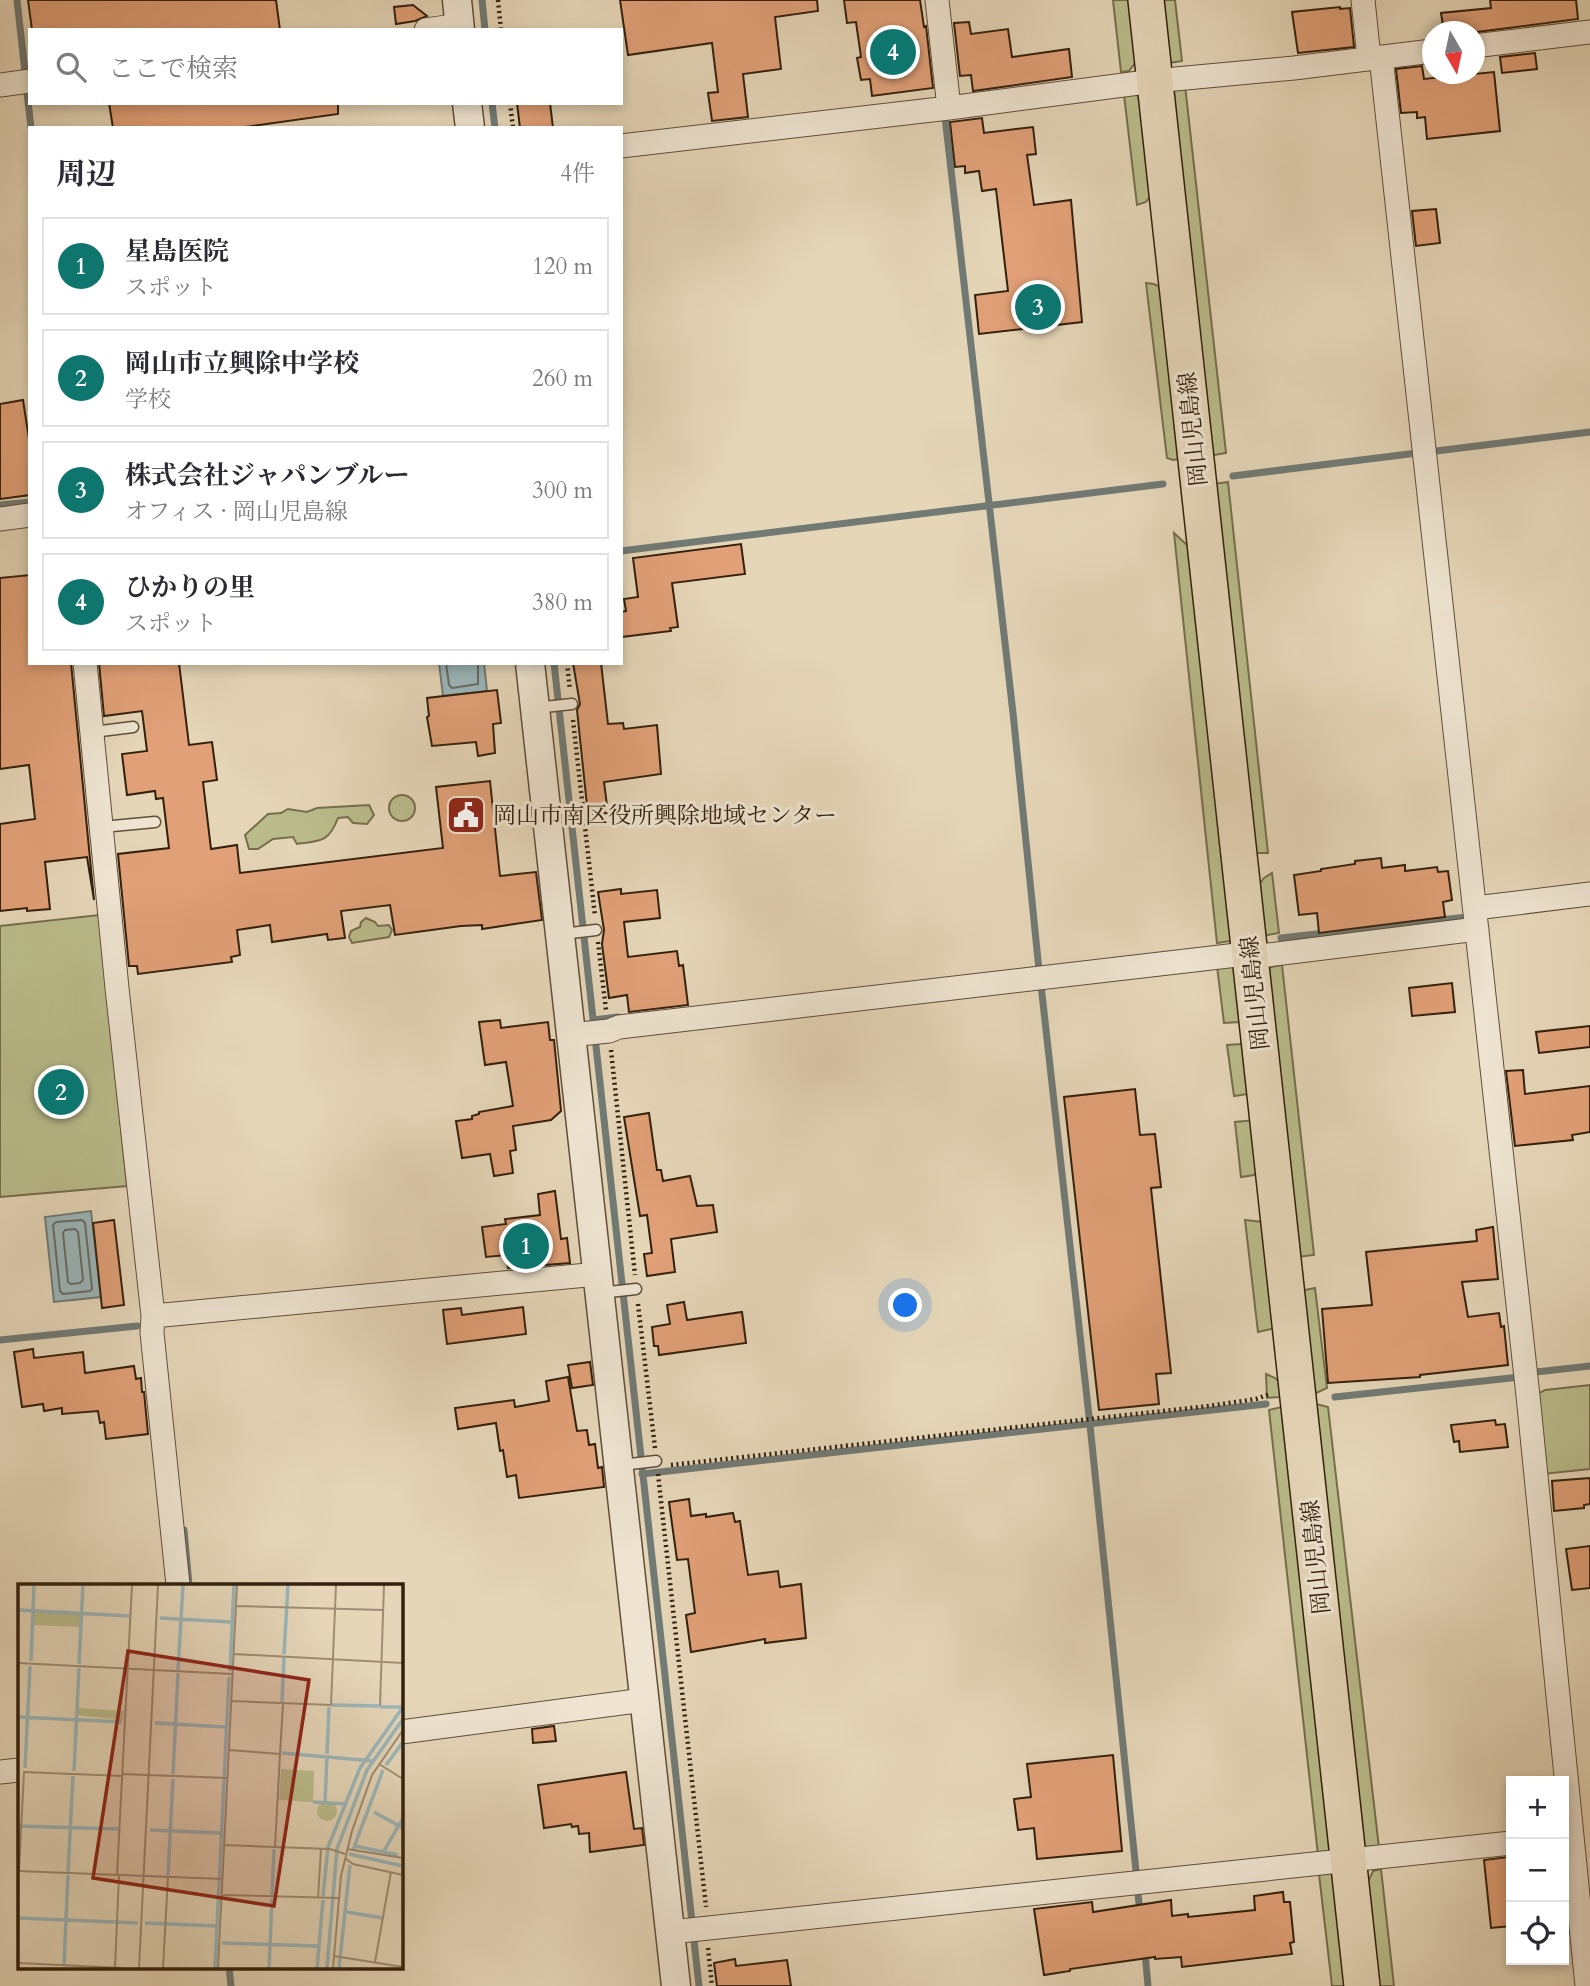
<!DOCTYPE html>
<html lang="ja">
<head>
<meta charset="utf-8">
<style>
	body { margin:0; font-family:Cardo,"Noto Serif JP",serif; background:#f7f7f7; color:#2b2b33 }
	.controls { position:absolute; right:21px; bottom:21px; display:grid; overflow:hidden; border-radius:0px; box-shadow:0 4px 10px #0003 }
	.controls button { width:63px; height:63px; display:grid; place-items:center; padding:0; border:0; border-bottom:2px solid #e1e1e2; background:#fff; color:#2b2b33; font:35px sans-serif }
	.compass { position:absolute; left:1422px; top:21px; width:63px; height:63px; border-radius:50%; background:#fff; box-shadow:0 4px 10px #0003; rotate:171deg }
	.you { position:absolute; left:906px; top:1306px; width:24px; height:24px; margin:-18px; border:5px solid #fff; border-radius:50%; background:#1a73e8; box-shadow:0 0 0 10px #1a73e833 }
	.badge { display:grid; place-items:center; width:46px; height:46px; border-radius:50%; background:#0f766e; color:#fff; font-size:23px; font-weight:700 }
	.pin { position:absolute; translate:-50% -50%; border:4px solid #fff; box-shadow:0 2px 7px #0006 }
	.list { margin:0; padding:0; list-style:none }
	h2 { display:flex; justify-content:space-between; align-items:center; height:91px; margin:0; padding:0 28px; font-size:30px }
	h2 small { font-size:23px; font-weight:400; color:#7c7c81 }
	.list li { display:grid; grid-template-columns:46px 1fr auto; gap:21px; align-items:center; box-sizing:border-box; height:98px; margin:0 14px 14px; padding:0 14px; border:2px solid #e1e1e2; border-radius:0px }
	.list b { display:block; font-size:26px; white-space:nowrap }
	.list p { margin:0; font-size:23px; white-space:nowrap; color:#7c7c81 }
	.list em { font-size:23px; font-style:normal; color:#7c7c81 }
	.icon { flex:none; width:38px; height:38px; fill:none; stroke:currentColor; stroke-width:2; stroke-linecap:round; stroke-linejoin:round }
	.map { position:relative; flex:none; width:1590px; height:1986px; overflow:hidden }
	.search { position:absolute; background:#fff; box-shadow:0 4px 10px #0003; left:28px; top:28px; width:595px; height:77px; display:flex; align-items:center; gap:18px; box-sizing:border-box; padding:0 24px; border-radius:0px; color:#7c7c81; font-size:26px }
	.panel { position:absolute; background:#fff; box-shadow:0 4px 10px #0003; left:28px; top:126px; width:595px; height:539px; border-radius:0px }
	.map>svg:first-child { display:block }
	.green { fill:#babc8b; stroke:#766e4c; stroke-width:2 }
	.water { fill:#9bb6ba; stroke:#717a75; stroke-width:2 }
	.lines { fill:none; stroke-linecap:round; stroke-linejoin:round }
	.shore { stroke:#676b64; stroke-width:2 }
	.stream { stroke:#717a75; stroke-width:7 }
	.building { fill:#e1a077; stroke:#33200d; stroke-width:2 }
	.service-casing { stroke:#604e38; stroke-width:13 }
	.minor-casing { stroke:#604e38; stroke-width:25 }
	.tertiary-casing { stroke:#604e38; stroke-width:31 }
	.primary-casing { stroke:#33200d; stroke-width:38 }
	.path { stroke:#33200d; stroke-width:4.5; stroke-dasharray:2 3.5; stroke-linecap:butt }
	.service { stroke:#eee4d1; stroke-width:10 }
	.minor { stroke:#eee4d1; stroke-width:23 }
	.tertiary { stroke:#eee4d1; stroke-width:28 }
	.primary { stroke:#e5d6b8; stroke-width:35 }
	.labels { text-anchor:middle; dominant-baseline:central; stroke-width:6; stroke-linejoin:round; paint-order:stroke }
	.street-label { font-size:23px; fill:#33200d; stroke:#eee4d1 }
	.poi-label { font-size:23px; fill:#33200d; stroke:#eee4d1; text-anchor:start }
	.inset-river { fill:none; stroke:#9bb6ba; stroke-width:3.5 }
	.inset-road { fill:none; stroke:#9e8d74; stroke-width:2 }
	.view { fill:#8f2418; fill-opacity:0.15; stroke:#8f2418; stroke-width:3.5 }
	.inset-edge { fill:none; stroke:#33200d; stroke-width:3.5 }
</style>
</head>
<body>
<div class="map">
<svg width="1590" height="1986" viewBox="0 0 1590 1986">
	<rect width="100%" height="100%" fill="#e5d6b8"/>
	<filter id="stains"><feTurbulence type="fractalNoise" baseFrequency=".00286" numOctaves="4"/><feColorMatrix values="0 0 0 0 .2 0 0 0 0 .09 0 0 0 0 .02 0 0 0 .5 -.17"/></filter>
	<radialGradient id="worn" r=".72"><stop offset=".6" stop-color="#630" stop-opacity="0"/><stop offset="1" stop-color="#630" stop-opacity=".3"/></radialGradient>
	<!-- green -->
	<path class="green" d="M 1113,0 L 1132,0 L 1139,58 L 1129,71 L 1121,72 Z
		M 1159,0 L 1175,0 L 1182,61 L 1169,63 Z
		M 1185,85 L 1226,453 L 1208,456 L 1169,93 L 1179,86 Z
		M 1135,94 L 1142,99 L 1151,195 L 1146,202 L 1137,205 L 1124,95 Z
		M 1146,283 L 1154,284 L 1162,288 L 1180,459 L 1173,460 L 1167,458 Z
		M 1228,482 L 1268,853 L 1253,853 L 1214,484 Z
		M 1174,533 L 1187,545 L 1191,556 L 1237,940 L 1217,943 Z
		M389 808a13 13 0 1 1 26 0a13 13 0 1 1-26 0Z
		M 369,805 L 374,815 L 367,824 L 353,823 L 348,817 L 338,818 C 329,842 321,841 297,844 L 293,837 L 273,839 L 258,849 L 249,849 L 245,835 L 268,814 L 281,813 L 288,809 L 307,812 L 317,808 Z
		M 1272,873 L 1279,933 L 1261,936 L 1256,889 L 1264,878 Z
		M 99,915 L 127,1186 L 0,1197 L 0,926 Z
		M 366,918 L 375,922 L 378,926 L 389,925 L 392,930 L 389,937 L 352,943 L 349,937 L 351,931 L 360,927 L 361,922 Z
		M 1234,965 L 1240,1022 L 1224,1023 L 1217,966 Z
		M 1282,965 L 1314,1255 L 1298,1257 L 1266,968 Z
		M 1241,1044 L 1247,1047 L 1248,1094 L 1234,1096 L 1227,1045 Z
		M 1256,1120 L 1258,1170 L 1254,1175 L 1241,1177 L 1235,1122 Z
		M 1245,1220 L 1263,1222 L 1275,1328 L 1258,1332 Z
		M 1315,1288 L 1327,1388 L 1314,1394 L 1316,1404 L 1328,1407 L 1379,1848 L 1369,1850 L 1361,1845 L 1300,1291 Z
		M 1266,1374 L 1275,1378 L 1283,1385 L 1336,1849 L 1318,1855 L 1269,1410 L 1282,1407 L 1280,1397 L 1267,1398 Z
		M 1590,1385 L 1590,1469 L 1543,1474 L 1536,1395 L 1545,1390 Z
		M 1381,1869 L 1394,1986 L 1377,1986 L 1366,1886 L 1373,1871 Z
		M 1329,1872 L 1336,1876 L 1351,1986 L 1332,1986 L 1319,1874 Z"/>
	<!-- water -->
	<path class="water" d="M 439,663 L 484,663 L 487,691 L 443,696 Z
		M 91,1211 L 101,1297 L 54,1302 L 45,1217 Z"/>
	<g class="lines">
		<!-- shore -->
		<path class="shore" d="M 446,663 L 449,685 L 452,688 L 478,684 L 478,663
			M 82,1220 L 85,1223 L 92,1289 L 90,1291 L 63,1294 L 60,1291 L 53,1225 L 56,1222 Z
			M 75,1229 L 78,1232 L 83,1280 L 80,1283 L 71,1284 L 68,1282 L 63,1233 L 65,1230 Z"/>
		<!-- stream -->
		<path class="stream" d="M 17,0 L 25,72
			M 482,0 L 485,30
			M 27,92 L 31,128
			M 492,103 L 495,128
			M 945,117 L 1013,713 L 1039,970 L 1033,970
			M 1428,452 L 1590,432
			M 1233,476 L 1417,453 L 1418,456
			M 0,505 L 30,502
			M 621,551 L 1163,484
			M 554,663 L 699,1986
			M 1281,938 L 1467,917 L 1467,913
			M 1041,985 L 1090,1425 L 1136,1871
			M 593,1020 L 618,1017
			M 0,1340 L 137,1326
			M 1536,1372 L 1590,1366
			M 1335,1397 L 1520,1377
			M 642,1474 L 1266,1404
			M 184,1530 L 189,1585
			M 1138,1894 L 1140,1912
			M 1145,1952 L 1148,1986
			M 229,1967 L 231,1986"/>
	</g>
	<!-- building -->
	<path class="building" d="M 28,0 L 276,0 L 280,30 L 32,30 Z
		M 620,0 L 817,0 L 818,11 L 775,17 L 781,69 L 743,74 L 748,117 L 712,121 L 708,93 L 718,92 L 712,43 L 628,55 Z
		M 844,0 L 920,0 L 924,27 L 926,26 L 933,88 L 872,96 L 870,79 L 861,80 L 857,58 L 861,57 L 856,22 L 847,23 Z
		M 1490,0 L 1576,0 L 1578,19 L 1477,32 L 1444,32 L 1441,13 L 1491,8 Z
		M 413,5 L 427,16 L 415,21 L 396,24 L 394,7 Z
		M 1340,7 L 1340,9 L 1350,8 L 1354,47 L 1298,53 L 1292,12 Z
		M 969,22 L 971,34 L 1008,29 L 1012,57 L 1069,49 L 1072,77 L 973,91 L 971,75 L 960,76 L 954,23 Z
		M 1535,53 L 1537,69 L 1502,73 L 1500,57 Z
		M 1422,66 L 1424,79 L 1494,72 L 1500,131 L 1427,139 L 1425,117 L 1417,118 L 1417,112 L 1401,113 L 1396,69 Z
		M 109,103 L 338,103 L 338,114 L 238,128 L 113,128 Z
		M 517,103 L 550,103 L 553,128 L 520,128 Z
		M 982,118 L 984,133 L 1033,127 L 1036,154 L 1027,155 L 1034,205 L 1071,200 L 1082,322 L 979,334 L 975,295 L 1008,291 L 996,189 L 982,191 L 979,171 L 965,173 L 965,166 L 955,167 L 950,122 Z
		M 1436,209 L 1440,243 L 1416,246 L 1412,211 Z
		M 23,400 L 30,445 L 30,495 L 0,499 L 0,404 Z
		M 741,544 L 745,574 L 672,583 L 678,627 L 670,628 L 671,631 L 621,637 L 621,612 L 626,611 L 624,599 L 638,597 L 633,558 Z
		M 30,575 L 30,663 L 71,663 L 94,900 L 87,857 L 45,862 L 50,909 L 27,911 L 27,908 L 0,911 L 0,824 L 35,819 L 29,765 L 0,769 L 0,578 Z
		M 99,663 L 179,663 L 189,745 L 212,742 L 217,780 L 203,782 L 211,849 L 237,845 L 240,873 L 443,848 L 436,787 L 490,781 L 500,876 L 536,872 L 542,920 L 482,929 L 482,925 L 461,926 L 395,935 L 390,905 L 341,911 L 345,938 L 328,940 L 327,934 L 272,942 L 270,925 L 237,930 L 240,955 L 231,957 L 232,962 L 138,974 L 137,966 L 129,966 L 118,854 L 169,848 L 163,798 L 156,799 L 155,791 L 127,795 L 122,754 L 147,751 L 142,711 L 104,716 Z
		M 573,663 L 601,663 L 608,724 L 623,723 L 624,729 L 657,725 L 661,774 L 604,782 L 608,813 L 588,815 L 577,710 L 580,704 Z
		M 497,690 L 501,723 L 493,724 L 495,753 L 478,756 L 476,742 L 432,746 L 427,717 L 429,716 L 427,698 Z
		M 1381,858 L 1382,868 L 1405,865 L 1405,871 L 1437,867 L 1438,872 L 1448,871 L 1452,900 L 1443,902 L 1445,917 L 1319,933 L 1317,913 L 1299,915 L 1294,875 L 1321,871 L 1321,869 L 1355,864 L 1355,861 Z
		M 621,889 L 621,894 L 657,890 L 660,918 L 624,922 L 628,957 L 677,951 L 679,966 L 683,965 L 688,1005 L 629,1012 L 627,995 L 609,998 L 602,944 L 604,930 L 598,892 Z
		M 1452,983 L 1455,1012 L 1412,1016 L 1409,988 Z
		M 500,1020 L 501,1028 L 548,1022 L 550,1040 L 554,1040 L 561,1111 L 551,1120 L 513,1126 L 516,1150 L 510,1151 L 513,1173 L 494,1176 L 490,1154 L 462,1158 L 456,1121 L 472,1119 L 472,1116 L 479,1114 L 479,1112 L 513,1106 L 506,1062 L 485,1065 L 479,1022 Z
		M 1590,1026 L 1590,1047 L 1539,1053 L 1536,1032 Z
		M 1523,1070 L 1525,1094 L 1590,1086 L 1590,1132 L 1572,1135 L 1573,1140 L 1515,1146 L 1506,1071 Z
		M 1135,1089 L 1140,1135 L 1155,1134 L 1161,1187 L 1151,1188 L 1171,1373 L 1156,1374 L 1159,1404 L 1099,1410 L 1064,1097 Z
		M 649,1113 L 657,1170 L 661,1170 L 663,1181 L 690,1176 L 697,1206 L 713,1205 L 717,1232 L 671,1239 L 675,1272 L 647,1276 L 644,1254 L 652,1253 L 647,1215 L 640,1216 L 624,1117 Z
		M 555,1191 L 561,1239 L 567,1238 L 570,1263 L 508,1268 L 506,1255 L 486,1257 L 482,1227 L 506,1224 L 505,1219 L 540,1215 L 538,1194 Z
		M 114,1220 L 124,1305 L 102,1308 L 93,1223 Z
		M 1493,1227 L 1498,1279 L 1462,1282 L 1468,1317 L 1499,1313 L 1501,1327 L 1504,1326 L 1508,1365 L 1420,1375 L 1420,1377 L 1328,1383 L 1322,1309 L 1372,1305 L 1366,1252 L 1477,1241 L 1476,1230 Z
		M 684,1302 L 687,1320 L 742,1312 L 746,1343 L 659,1355 L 658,1346 L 654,1346 L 652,1327 L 670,1324 L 667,1305 Z
		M 523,1307 L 526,1334 L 447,1344 L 443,1310 L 461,1308 L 462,1315 Z
		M 33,1349 L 34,1358 L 83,1352 L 85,1373 L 134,1366 L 136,1379 L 141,1378 L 142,1392 L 144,1392 L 148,1434 L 106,1439 L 104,1422 L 100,1423 L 98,1411 L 62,1414 L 62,1408 L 44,1411 L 43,1404 L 22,1407 L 14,1352 Z
		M 590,1362 L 593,1385 L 572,1388 L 568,1365 Z
		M 568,1377 L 577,1431 L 587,1430 L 589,1445 L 595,1444 L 598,1468 L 602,1467 L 604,1487 L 519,1498 L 516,1475 L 507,1477 L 503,1450 L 500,1451 L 496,1423 L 458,1429 L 455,1408 L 514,1400 L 515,1407 L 549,1401 L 546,1381 Z
		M 1495,1420 L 1496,1425 L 1505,1424 L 1508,1447 L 1460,1452 L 1459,1441 L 1454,1442 L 1451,1425 Z
		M 1590,1478 L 1590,1504 L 1584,1505 L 1584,1508 L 1554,1511 L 1552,1481 Z
		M 689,1499 L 691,1516 L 706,1514 L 706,1517 L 733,1513 L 735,1522 L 740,1521 L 748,1575 L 778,1571 L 780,1587 L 801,1584 L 806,1638 L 765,1643 L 765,1639 L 691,1652 L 686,1615 L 695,1613 L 688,1559 L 677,1560 L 669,1502 Z
		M 1590,1546 L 1590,1588 L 1572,1590 L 1566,1549 Z
		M 554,1726 L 556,1741 L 533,1743 L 532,1729 Z
		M 1113,1755 L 1122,1851 L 1037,1859 L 1034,1828 L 1018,1830 L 1014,1799 L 1031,1797 L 1027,1764 Z
		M 626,1772 L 634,1829 L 642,1828 L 644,1845 L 590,1852 L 589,1833 L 579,1834 L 578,1826 L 572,1827 L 571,1824 L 544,1828 L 538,1785 Z
		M 1508,1857 L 1511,1888 L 1511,1926 L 1491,1928 L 1484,1860 Z
		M 1283,1892 L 1284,1902 L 1290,1902 L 1294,1942 L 1290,1943 L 1292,1954 L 1182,1967 L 1181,1957 L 1155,1959 L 1155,1957 L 1070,1969 L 1070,1971 L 1044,1975 L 1034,1909 L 1092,1902 L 1093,1912 L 1171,1900 L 1172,1916 L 1188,1914 L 1188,1917 L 1255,1910 L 1254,1896 Z
		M 735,1959 L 736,1966 L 787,1960 L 791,1986 L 717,1986 L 714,1963 Z"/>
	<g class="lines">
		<!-- service casing -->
		<g class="service-casing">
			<path id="service" d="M 535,708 L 572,704
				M 93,732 L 133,727
				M 102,827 L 155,822
				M 562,934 L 596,930
				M 600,1293 L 636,1289
				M 621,1465 L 656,1461"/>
		</g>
		<!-- minor casing -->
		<g class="minor-casing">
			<path id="minor" d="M 937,0 L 949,108
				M 1363,0 L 1369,58
				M 426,30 L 460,25
				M 1474,46 L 1590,32
				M 1381,57 L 1528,1396 L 1587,1986
				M 0,85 L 30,81
				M 621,146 L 949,108 L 1154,81 L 1294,68 L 1432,51
				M 0,519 L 30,515
				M 85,663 L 117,988 L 153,1316
				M 1475,908 L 1590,894
				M 570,1035 L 609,1031 L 619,1027 L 1237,955 L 1268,955 L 1477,929
				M 178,1585 L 152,1333 L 153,1316 L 598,1274
				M 401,1732 L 644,1700
				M 0,1772 L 19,1770
				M 671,1932 L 1511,1843"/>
		</g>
		<!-- tertiary casing -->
		<g class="tertiary-casing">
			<path id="tertiary" d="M 457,0 L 460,30
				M 467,103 L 470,128
				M 530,663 L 676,1986"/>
		</g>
		<!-- primary casing -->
		<g class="primary-casing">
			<path id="primary" d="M 1146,0 L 1362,1986"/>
		</g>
		<!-- path -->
		<path class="path" d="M 498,0 L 501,30
			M 510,103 L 513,128
			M 567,663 L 570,690
			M 573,720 L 595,916
			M 598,942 L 606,1010
			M 611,1050 L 635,1275
			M 638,1304 L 655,1448
			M 671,1465 L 1209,1406 L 1256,1399 L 1270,1394
			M 658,1474 L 706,1907
			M 708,1948 L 712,1986"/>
		<!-- service -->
		<use href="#service" class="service"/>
		<!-- minor -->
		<use href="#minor" class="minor"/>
		<!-- tertiary -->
		<use href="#tertiary" class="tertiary"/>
		<!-- primary -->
		<use href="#primary" class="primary"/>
	</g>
	<!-- icons -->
	<defs>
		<g id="civic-square" transform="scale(2.0125)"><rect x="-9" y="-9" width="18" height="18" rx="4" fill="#8f2418" stroke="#eee4d1"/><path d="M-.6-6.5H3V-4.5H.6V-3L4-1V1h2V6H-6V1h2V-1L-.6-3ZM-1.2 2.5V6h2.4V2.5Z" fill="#fff"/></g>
	</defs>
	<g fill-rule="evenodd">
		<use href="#civic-square" x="466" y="815"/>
	</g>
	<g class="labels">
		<!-- street labels -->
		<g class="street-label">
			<text transform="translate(1193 429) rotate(-96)">岡山児島線</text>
			<text transform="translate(1255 993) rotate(-96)">岡山児島線</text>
			<text transform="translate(1316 1557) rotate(-96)">岡山児島線</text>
		</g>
		<!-- poi labels -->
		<g class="poi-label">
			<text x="493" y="815">岡山市南区役所興除地域センター</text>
		</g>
	</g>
	<!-- overview -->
	<g transform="translate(18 1584)">
		<rect width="385" height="385" fill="#e5d6b8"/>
		<path d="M 16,27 L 63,30 L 62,43 L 15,41 ZM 60,124 L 106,127 L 105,136 L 59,131 ZM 263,185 L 296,187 L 295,218 L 261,216 ZM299 227a10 10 0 1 1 20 0a10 10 0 1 1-20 0Z" fill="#babc8b"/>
		<path class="inset-river" d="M 0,26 L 111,32M 142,34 L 213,38M 266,70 L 270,1M 13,77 L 16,1M 61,80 L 65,1M 160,86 L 165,1M 212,87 L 216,1M 264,118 L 266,74M 314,121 L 361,122M 362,123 L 384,123M 0,133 L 104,138M 137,139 L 208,143M 264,169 L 355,177M 309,170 L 311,123M 368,181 L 385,158M 7,184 L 12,82M 56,187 L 61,84M 155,190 L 160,89M 295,218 L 328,220M 307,219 L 309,172M 356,228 L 385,244M 0,242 L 100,245M 132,246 L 202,249M 337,262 L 380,271M 335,266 L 365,186M 366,267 L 385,234M 331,270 L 385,282M 50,288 L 55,192M 150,291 L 155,195M 254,311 L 256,265M 305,312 L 310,263 L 342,184 L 385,123M 329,328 L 364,334M 0,334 L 120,339M 127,339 L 199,342M 204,359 L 300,362M 46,380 L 50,291M 197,384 L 211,93M 251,384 L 254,315M 299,384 L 305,316M 309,384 L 319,265 L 349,186 L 385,135M 321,384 L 332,281"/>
		<path class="inset-road" d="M 218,22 L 365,26M 215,70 L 385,79M 0,79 L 214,90M 213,117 L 313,121 L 318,1M 362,122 L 366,1M 211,166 L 262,170 L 265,120M 361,180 L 385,195M 104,190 L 209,194M 206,261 L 312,265 L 327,270M 257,263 L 262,170M 329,265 L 385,274M 327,274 L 335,280 L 385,291M 0,287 L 205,295M 1,287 L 6,188 L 104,192M 99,291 L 114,1M 204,311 L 321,314M 300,314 L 303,265M 316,372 L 385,383M 357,378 L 373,288M 0,379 L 105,384M 97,384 L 101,291M 121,384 L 140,1M 145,384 L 150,293M 200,384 L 219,1M 315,384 L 323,292 L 334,247 L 354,191 L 385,146"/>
		<path class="view" d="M 110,67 L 291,96 L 256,322 L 75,294 Z"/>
		<rect width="385" height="385" class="inset-edge"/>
	</g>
	<rect width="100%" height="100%" filter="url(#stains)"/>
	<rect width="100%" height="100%" fill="url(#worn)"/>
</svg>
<div class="controls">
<button>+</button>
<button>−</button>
<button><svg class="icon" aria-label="locate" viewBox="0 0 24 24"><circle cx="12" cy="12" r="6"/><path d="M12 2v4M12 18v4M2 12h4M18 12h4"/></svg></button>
</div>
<svg class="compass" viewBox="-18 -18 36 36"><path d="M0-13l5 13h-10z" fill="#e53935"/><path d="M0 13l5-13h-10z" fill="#7c7c81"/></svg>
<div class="you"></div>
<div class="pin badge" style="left:526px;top:1246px">1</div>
<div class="pin badge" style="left:61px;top:1092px">2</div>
<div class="pin badge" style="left:1038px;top:307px">3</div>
<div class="pin badge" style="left:893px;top:52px">4</div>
<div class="search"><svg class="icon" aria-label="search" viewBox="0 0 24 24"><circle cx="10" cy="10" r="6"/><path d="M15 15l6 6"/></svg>ここで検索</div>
<section class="panel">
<h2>周辺<small>4件</small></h2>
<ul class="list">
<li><span class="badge">1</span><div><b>星島医院</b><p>スポット</p></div><em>120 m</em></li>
<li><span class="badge">2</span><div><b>岡山市立興除中学校</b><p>学校</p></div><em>260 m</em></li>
<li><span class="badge">3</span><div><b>株式会社ジャパンブルー</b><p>オフィス · 岡山児島線</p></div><em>300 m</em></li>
<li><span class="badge">4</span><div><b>ひかりの里</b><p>スポット</p></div><em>380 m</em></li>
</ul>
</section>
</div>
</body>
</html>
